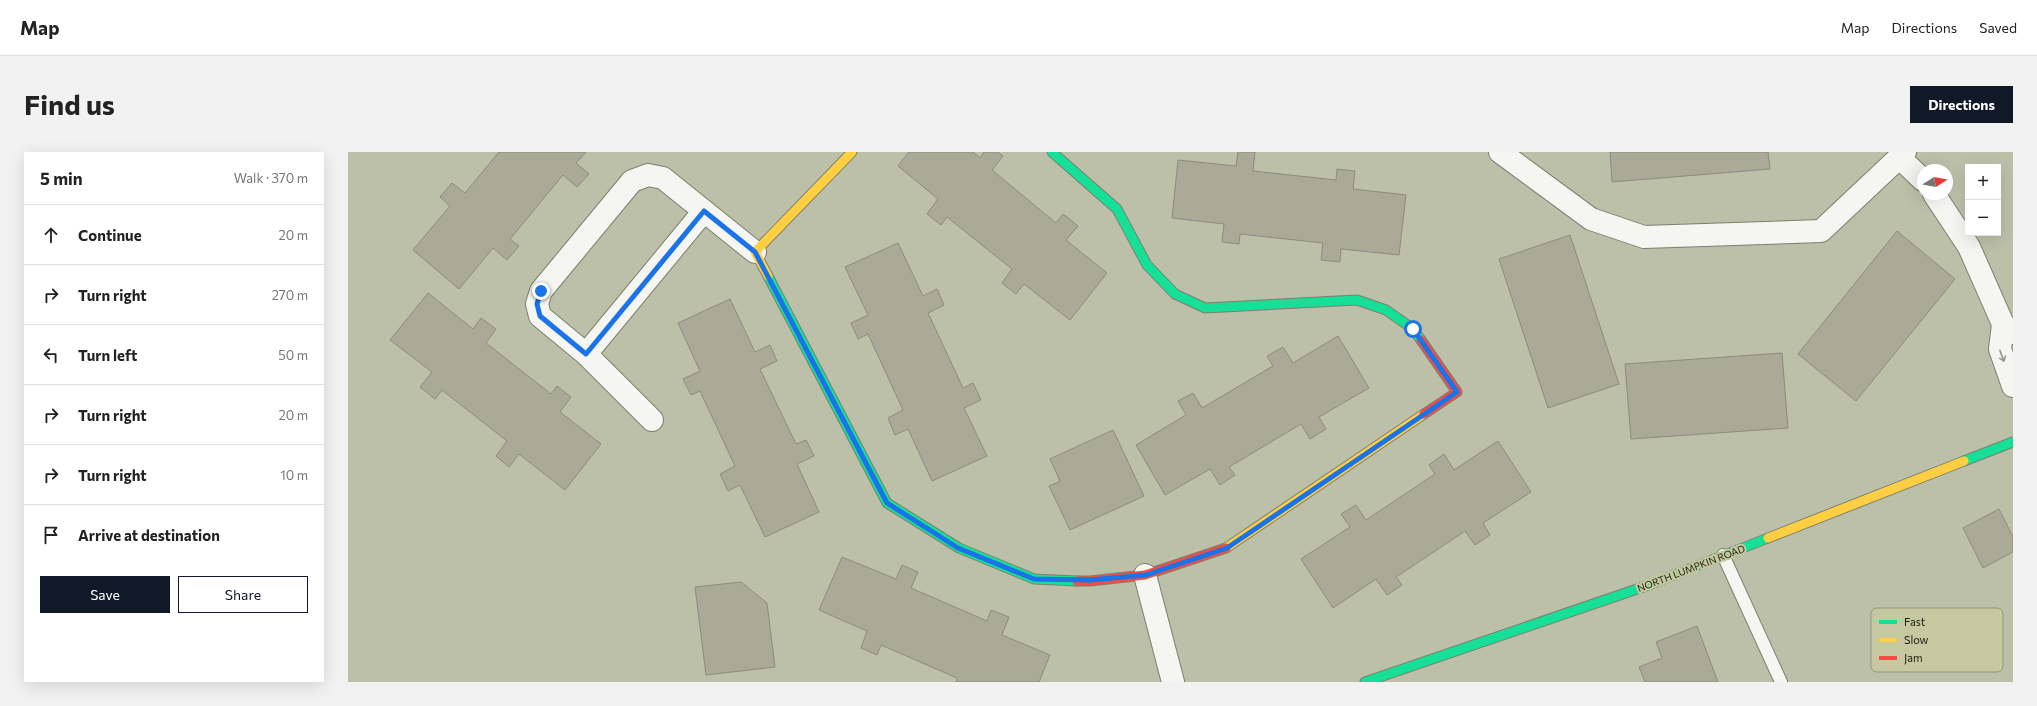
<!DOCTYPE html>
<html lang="en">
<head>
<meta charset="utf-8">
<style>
	body { margin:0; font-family:Commissioner,sans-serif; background:#f2f2f2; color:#222 }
	.controls { position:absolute; right:12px; top:12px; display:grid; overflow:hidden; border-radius:0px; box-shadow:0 4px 16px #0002 }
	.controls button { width:36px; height:36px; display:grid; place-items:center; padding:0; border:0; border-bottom:1px solid #e0e0e0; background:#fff; color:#222; font:20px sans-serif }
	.compass { position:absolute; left:1569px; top:12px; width:36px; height:36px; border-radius:50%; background:#fff; box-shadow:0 4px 16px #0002; rotate:79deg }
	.stop { position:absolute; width:12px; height:12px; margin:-9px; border:3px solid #1a73e8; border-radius:50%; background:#fff }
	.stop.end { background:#1a73e8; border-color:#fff; box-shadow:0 1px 4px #0008 }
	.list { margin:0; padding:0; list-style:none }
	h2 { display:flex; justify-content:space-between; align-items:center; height:52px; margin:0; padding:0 16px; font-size:17px }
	h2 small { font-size:13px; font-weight:400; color:#767676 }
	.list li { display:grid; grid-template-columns:26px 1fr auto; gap:12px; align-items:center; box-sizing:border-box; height:60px; padding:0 16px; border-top:1px solid #e0e0e0 }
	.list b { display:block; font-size:15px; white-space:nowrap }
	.list em { font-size:13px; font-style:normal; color:#767676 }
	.actions { display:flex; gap:8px; padding:12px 16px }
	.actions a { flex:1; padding:9px 0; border:1px solid #111827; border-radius:0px; text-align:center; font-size:14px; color:#111827 }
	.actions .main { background:#111827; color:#fff }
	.icon { flex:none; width:22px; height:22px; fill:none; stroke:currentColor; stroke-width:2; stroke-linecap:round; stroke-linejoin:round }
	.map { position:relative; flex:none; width:1665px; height:530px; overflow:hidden; border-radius:0px }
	header { display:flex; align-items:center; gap:24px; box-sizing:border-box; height:56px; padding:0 20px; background:#fff; border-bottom:1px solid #e0e0e0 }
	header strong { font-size:19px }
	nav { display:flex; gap:22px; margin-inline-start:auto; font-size:14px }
	.intro { display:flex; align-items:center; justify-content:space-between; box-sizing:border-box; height:96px; padding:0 24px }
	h1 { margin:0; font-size:28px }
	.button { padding:10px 18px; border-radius:0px; background:#111827; color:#fff; font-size:14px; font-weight:700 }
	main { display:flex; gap:24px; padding:0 24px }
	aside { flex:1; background:#fff; border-radius:0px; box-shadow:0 4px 16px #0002 }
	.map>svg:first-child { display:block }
	.building { fill:#abaa98; stroke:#8c8c7a }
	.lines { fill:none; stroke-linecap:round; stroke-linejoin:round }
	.lane-casing { stroke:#7d7f6e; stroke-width:14 }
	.street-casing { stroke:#7d7f6e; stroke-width:24 }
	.fast-casing { stroke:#7d7f6e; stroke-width:11 }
	.slow-casing { stroke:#7d7f6e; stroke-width:11 }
	.jam-casing { stroke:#7d7f6e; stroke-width:11 }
	.lane { stroke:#f5f6f2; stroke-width:12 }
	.street { stroke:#f5f6f2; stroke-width:22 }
	.fast { stroke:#16e098; stroke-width:9 }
	.slow { stroke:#ffcf43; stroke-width:9 }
	.jam { stroke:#f24e42; stroke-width:9 }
	.oneway { stroke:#94958c }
	.route { stroke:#1a73e8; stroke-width:5 }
	.labels { text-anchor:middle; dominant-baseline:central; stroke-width:4; stroke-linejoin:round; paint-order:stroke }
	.street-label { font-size:10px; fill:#1d1e0f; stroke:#c5c9a0 }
	.key { fill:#c5c9a0; stroke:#939674; stroke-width:1 }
	.key-label { font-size:11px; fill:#1d1e0f }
</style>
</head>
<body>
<header>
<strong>Map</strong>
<nav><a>Map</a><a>Directions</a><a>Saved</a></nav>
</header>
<div class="intro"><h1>Find us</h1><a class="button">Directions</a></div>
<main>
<aside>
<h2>5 min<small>Walk · 370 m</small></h2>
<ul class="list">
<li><svg class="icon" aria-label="ahead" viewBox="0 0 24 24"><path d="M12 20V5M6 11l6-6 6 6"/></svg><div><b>Continue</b></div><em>20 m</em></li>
<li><svg class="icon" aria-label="right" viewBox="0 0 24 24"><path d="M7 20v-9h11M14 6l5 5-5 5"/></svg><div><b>Turn right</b></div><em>270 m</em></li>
<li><svg class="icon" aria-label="left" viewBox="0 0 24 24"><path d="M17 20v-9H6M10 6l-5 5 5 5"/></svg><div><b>Turn left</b></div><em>50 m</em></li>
<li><svg class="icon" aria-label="right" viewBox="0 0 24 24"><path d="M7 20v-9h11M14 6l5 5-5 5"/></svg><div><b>Turn right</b></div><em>20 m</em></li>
<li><svg class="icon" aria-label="right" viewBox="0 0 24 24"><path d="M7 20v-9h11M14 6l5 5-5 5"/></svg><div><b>Turn right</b></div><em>10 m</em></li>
<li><svg class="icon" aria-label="arrive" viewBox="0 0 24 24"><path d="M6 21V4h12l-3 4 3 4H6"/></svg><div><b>Arrive at destination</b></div></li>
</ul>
<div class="actions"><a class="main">Save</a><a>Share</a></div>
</aside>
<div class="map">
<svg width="1665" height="530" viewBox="0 0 1665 530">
	<rect width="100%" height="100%" fill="#bdc0a9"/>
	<!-- building -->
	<path class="building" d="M 151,0 L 238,0 L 228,11 L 241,22 L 229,35 L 215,23 L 162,87 L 171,94 L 159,108 L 145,96 L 111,137 L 65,98 L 102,54 L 92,45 L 104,31 L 117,41 Z
		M 561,0 L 625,0 L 632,6 L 636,0 L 650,0 L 655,4 L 644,18 L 708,71 L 715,62 L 730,74 L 718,88 L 759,121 L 722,168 L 676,132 L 668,142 L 654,131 L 664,117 L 599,65 L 593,73 L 579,62 L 590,47 L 550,14 Z
		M 890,0 L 907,0 L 905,19 L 988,28 L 989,17 L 1007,19 L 1005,37 L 1058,43 L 1051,103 L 993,97 L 992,110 L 973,108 L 975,91 L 892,82 L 891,92 L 874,90 L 876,72 L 824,66 L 830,8 L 888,14 Z
		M 1262,0 L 1420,0 L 1422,17 L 1264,30 Z
		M 1549,79 L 1607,127 L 1508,249 L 1450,202 Z
		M 1222,83 L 1271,232 L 1200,256 L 1151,107 Z
		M 550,91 L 575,144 L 589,137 L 596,153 L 580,161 L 615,236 L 625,231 L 633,248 L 616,256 L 639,304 L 584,329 L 560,277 L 547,283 L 540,266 L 555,258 L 520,182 L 510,187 L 503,171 L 520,163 L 497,115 Z
		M 80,141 L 125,177 L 133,166 L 148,177 L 138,191 L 203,242 L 209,234 L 223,245 L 212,260 L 253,292 L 217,338 L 171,302 L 161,315 L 148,304 L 159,289 L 94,238 L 87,247 L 72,235 L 84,220 L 42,188 Z
		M 382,147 L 407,200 L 422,193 L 429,209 L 412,217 L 448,292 L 458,288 L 466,304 L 449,312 L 471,360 L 417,385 L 392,333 L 380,339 L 372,322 L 387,314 L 352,239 L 343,243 L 335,227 L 352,219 L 330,171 Z
		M 990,184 L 1021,236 L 971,265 L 978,277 L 962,287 L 953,272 L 881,315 L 887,323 L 872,333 L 862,317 L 817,343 L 788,293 L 838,263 L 830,249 L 845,241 L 854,256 L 925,214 L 919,204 L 935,195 L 945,211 Z
		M 1434,201 L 1440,276 L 1283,287 L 1277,212 Z
		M 765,278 L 796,344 L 722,378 L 701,334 L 712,329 L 702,307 Z
		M 1150,289 L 1183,340 L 1135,371 L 1142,383 L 1127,393 L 1117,379 L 1048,425 L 1054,433 L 1039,443 L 1028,427 L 985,456 L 953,407 L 1002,375 L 993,362 L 1008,353 L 1018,368 L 1087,322 L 1081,313 L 1096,302 L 1106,318 Z
		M 1651,357 L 1665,385 L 1665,400 L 1635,416 L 1615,376 Z
		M 494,405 L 548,427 L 554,413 L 570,420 L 563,436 L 639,469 L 643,458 L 661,465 L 654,483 L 702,503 L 691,530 L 608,530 L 609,526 L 533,493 L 529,503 L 513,496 L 519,479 L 471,458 Z
		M 393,430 L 419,451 L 427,515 L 358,523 L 347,435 Z
		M 1349,474 L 1370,530 L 1297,530 L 1291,515 L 1314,506 L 1308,490 Z"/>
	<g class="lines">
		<!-- lane casing -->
		<g class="lane-casing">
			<path id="lane" d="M 1375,403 L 1433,530"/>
		</g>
		<!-- street casing -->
		<g class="street-casing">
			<path id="street" d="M 1152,0 L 1243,67 L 1296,85 L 1473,79 L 1557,0
				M 1552,6 L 1575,28
				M 1586,42 L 1621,95 L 1655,172 L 1665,181
				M 356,59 L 238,202 L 192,164 L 189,152 L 193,139 L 284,29 L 300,23 L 315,26 L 407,100
				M 1655,172 L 1652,197 L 1665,234
				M 238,202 L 304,268
				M 797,423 L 825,530"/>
		</g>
		<!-- fast casing -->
		<g class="fast-casing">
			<path id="fast" d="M 704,0 L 769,57 L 799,113 L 827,142 L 857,156 L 1009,148 L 1038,158 L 1065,177 L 1073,188
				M 420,124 L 539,351 L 611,396 L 686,427 L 729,429
				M 1616,309 L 1665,290
				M 1017,530 L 1298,434 L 1420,386"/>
		</g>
		<!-- slow casing -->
		<g class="slow-casing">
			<path id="slow" d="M 420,124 L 407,100 L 504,0
				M 1420,386 L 1616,309
				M 878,396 L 1076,262"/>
		</g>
		<!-- jam casing -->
		<g class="jam-casing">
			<path id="jam" d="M 1073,188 L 1109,240 L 1076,262
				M 729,429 L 742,429 L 797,423 L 878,396"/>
		</g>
		<!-- lane -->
		<use href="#lane" class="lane"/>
		<!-- street -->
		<use href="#street" class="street"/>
		<!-- fast -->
		<use href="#fast" class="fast"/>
		<!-- slow -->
		<use href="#slow" class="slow"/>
		<!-- jam -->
		<use href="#jam" class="jam"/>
	</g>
	<!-- one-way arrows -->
	<defs><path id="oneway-shaft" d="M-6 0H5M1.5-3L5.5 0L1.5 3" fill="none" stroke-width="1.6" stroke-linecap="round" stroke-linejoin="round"/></defs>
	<use class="oneway" href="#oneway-shaft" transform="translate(1654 204) rotate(70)"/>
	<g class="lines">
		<!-- route -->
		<path class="route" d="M 193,139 L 189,152 L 192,164 L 238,202 L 356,59 L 407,100 L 539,351 L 610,396 L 686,427 L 742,428 L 798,423 L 879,396 L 1109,240 L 1065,177"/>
	</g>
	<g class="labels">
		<!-- street labels -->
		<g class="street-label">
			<text transform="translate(1343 416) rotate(-21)">NORTH LUMPKIN ROAD</text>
		</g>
	</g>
	<!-- legend -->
	<rect x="1523" y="456" width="132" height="64" rx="6" class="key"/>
	<rect x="1531" y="468" width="18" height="4" fill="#16e098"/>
	<rect x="1531" y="486" width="18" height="4" fill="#ffcf43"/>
	<rect x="1531" y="504" width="18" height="4" fill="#f24e42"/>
	<g class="key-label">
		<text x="1556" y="474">Fast</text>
		<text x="1556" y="492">Slow</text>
		<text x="1556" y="510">Jam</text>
	</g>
</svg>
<div class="controls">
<button>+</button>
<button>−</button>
</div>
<svg class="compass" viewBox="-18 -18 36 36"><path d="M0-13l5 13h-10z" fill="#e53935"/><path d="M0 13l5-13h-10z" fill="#767676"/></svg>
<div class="stop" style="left:1065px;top:177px"></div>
<div class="stop end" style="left:193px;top:139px"></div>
</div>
</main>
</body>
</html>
